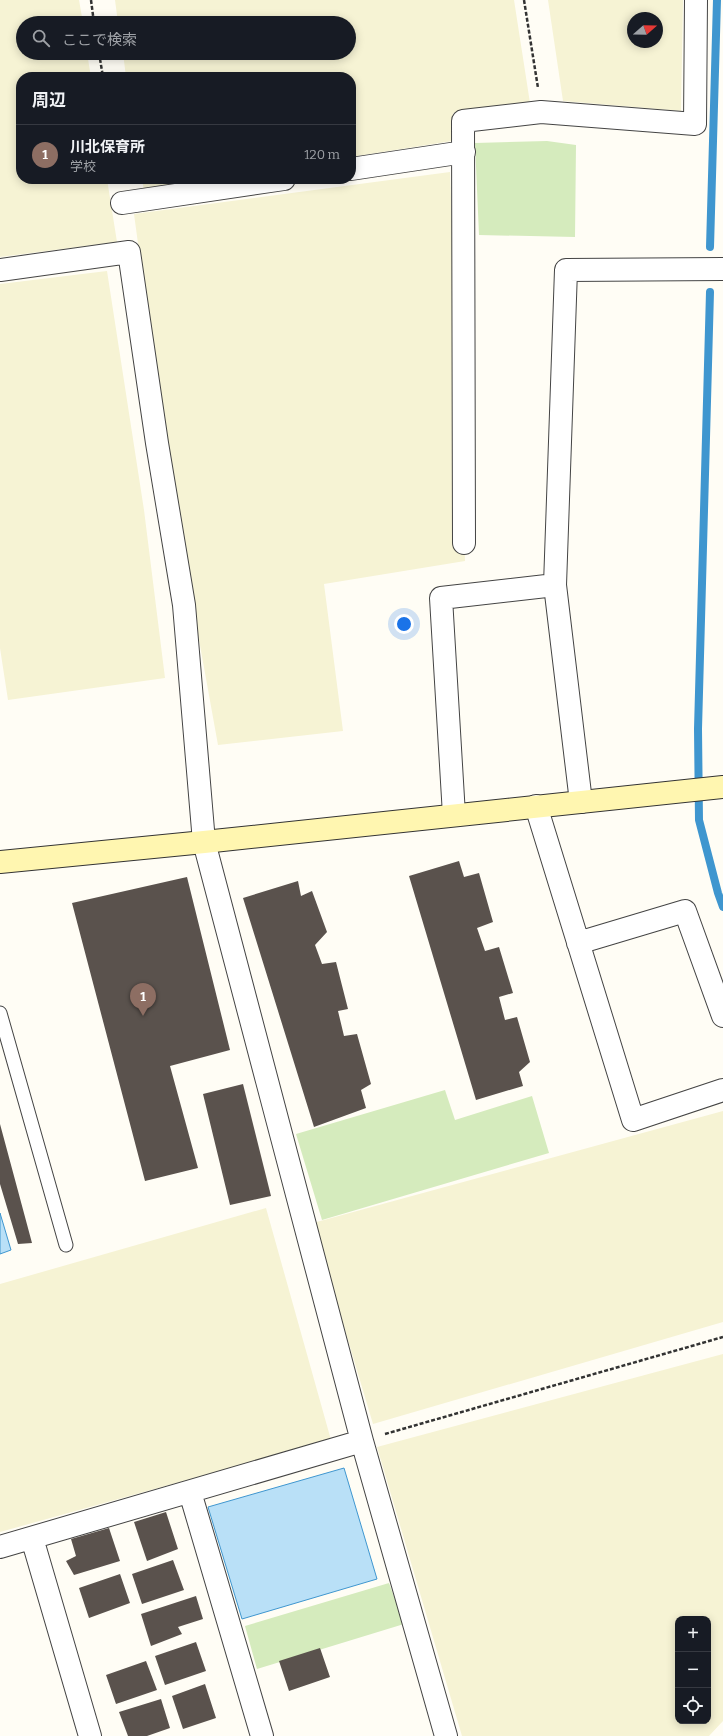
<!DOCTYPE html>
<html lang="ja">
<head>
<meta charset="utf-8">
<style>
	body { margin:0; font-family:Bitter,"Noto Sans JP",serif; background:#20242c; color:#f1f3f6 }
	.controls { position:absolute; right:12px; bottom:12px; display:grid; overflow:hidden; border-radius:8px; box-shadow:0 2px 10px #0003 }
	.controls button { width:36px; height:36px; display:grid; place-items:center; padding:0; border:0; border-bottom:1px solid #363941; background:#171b24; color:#f1f3f6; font:20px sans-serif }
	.compass { position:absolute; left:627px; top:12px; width:36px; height:36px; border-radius:50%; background:#171b24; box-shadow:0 2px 10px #0003; rotate:70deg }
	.you { position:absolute; left:404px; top:624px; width:14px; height:14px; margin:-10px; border:3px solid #fff; border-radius:50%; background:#1a73e8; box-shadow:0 0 0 6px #1a73e833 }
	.badge { display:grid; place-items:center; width:26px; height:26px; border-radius:50%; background:#c4262e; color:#fff; font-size:13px; font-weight:700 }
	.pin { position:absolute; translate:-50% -33px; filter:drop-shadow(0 1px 2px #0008) }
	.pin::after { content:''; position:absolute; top:21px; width:14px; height:12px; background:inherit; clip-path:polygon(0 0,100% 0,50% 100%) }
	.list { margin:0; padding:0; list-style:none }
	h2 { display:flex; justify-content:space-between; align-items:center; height:52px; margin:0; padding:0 16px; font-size:17px }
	h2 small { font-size:13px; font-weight:400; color:#9ea1a6 }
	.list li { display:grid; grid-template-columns:26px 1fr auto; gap:12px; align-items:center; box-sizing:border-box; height:60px; padding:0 16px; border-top:1px solid #363941 }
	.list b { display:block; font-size:15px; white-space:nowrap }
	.list p { margin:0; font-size:13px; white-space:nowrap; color:#9ea1a6 }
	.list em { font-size:13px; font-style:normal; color:#9ea1a6 }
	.icon { flex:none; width:22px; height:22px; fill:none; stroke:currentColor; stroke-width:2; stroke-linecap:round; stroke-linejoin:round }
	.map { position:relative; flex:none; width:723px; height:1736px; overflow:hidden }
	.search { position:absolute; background:#171b24; box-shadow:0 2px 10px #0003; left:16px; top:16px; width:340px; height:44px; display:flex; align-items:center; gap:10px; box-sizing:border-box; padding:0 14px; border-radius:22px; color:#9ea1a6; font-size:15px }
	.panel { position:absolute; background:#171b24; box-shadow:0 2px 10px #0003; left:16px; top:72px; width:340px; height:112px; border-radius:16px }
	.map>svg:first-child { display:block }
	.farmland { fill:#f6f3d4; fill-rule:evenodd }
	.green { fill:#d5ebbd }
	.water { fill:#b9e0f7; stroke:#3f96cf }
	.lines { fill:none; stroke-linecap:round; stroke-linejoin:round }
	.stream { stroke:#3f96cf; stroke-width:8 }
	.building { fill:#5a524d }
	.lane-casing { stroke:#444; stroke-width:15 }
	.street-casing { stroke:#444; stroke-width:24 }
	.secondary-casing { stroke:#333; stroke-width:24 }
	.path { stroke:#333; stroke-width:2.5; stroke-dasharray:4 2; stroke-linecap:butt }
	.lane { stroke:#fff; stroke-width:13 }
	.street { stroke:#fff; stroke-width:22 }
	.secondary { stroke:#fff6b0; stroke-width:22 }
</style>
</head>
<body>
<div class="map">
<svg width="723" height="1736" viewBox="0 0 723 1736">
	<rect width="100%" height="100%" fill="#fffdf5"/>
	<!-- farmland -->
	<path class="farmland" d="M 0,0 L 79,0 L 83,23 L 23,23 L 23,53 L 87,53 L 91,77 L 21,77 L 21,179 L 107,179 L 117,242 L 0,257 Z
		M 115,0 L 514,0 L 530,103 L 453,113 L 452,141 L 351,157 L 351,77 L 126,77 L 123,53 L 349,53 L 349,23 L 118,23 Z
		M 548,0 L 683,0 L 681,111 L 563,101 ZM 633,18 L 657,18 L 657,42 L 633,42 Z
		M 450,172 L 465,561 L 324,584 L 343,731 L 218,745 L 171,485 L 134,214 Z
		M 142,179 L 219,179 L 144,191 Z
		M 107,271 L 144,510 L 165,678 L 8,700 L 0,648 L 0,284 Z
		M 723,1111 L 723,1322 L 373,1424 L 313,1223 Z
		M 266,1208 L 331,1440 L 0,1532 L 0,1284 Z
		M 723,1354 L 723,1721 L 709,1736 L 462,1736 L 377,1447 ZM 678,1619 L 708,1619 L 708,1721 L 678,1721 Z"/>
	<!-- green -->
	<path class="green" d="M 547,141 L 576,145 L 575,237 L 479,235 L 475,143 Z
		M 445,1090 L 455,1120 L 532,1096 L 549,1153 L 322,1220 L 296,1134 Z
		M 389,1583 L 404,1624 L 257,1669 L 245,1626 Z"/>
	<!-- water -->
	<path class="water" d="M 0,1213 L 11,1250 L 0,1254 Z
		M 344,1468 L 377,1579 L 242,1619 L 208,1507 Z"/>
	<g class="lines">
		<!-- stream -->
		<path class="stream" d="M 710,247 L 717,0
			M 710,292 L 698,729 L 699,820 L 718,893 L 723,907"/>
	</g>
	<!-- building -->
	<path class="building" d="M 459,861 L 464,877 L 479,873 L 493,922 L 477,928 L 485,951 L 499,947 L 513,993 L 499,997 L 505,1020 L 517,1017 L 530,1062 L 519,1072 L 523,1086 L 476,1100 L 409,876 Z
		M 187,877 L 230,1050 L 170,1066 L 198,1168 L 145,1181 L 72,903 Z
		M 298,881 L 301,896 L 312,891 L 327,932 L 315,945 L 322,964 L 336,962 L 348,1009 L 338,1011 L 344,1036 L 357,1034 L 371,1084 L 361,1090 L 366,1108 L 314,1127 L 243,898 Z
		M 243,1084 L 271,1196 L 230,1205 L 203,1094 Z
		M 0,1124 L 32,1243 L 18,1244 L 0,1184 Z
		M 166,1512 L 178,1549 L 147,1561 L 134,1522 Z
		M 109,1528 L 120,1561 L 74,1575 L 66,1561 L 76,1556 L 71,1539 Z
		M 173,1560 L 184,1590 L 142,1604 L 132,1574 Z
		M 120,1574 L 130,1603 L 89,1618 L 79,1588 Z
		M 196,1596 L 203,1619 L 178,1627 L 182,1634 L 151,1646 L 141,1614 Z
		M 196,1642 L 206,1671 L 165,1685 L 155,1656 Z
		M 320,1648 L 330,1677 L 289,1691 L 279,1661 Z
		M 146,1661 L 157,1690 L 116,1704 L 106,1675 Z
		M 205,1684 L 216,1718 L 183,1729 L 172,1696 Z
		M 161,1699 L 170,1728 L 147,1736 L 128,1736 L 119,1712 Z"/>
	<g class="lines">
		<!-- lane casing -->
		<g class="lane-casing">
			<path id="lane" d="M 0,1013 L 66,1245"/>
		</g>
		<!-- street casing -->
		<g class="street-casing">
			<path id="street" d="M 351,169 L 464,152
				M 122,203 L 284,179
				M 0,270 L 129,252 L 157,443 L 184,605 L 204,842 L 362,1441 L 446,1736
				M 464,543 L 463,121 L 541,112 L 695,124 L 696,0
				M 581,802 L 555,585 L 566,270 L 723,269
				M 536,806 L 633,1120 L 723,1090
				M 454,815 L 441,598 L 555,585
				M 578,943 L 685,911 L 723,1016
				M 190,1492 L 262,1736
				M 32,1538 L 90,1736
				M 0,1547 L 362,1441"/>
		</g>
		<!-- secondary casing -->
		<g class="secondary-casing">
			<path id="secondary" d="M 0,862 L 204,842 L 723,787"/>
		</g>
		<!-- path -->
		<path class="path" d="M 91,0 L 94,23
			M 524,0 L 538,88
			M 99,53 L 103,77
			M 385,1434 L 723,1337"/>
		<!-- lane -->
		<use href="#lane" class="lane"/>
		<!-- street -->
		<use href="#street" class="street"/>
		<!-- secondary -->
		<use href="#secondary" class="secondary"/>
	</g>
</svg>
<div class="controls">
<button>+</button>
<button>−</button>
<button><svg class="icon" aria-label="locate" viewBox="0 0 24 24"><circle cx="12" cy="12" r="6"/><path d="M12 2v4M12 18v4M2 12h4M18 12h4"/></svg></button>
</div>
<svg class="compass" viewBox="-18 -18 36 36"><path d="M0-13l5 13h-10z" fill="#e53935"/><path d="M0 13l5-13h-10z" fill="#9ea1a6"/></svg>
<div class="you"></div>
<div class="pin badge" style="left:143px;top:1016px;background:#8d6e63">1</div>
<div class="search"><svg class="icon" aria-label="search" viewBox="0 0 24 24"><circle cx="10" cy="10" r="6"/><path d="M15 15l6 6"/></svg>ここで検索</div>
<section class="panel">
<h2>周辺<small></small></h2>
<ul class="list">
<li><span class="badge" style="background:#8d6e63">1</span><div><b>川北保育所</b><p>学校</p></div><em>120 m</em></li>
</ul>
</section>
</div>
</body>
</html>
